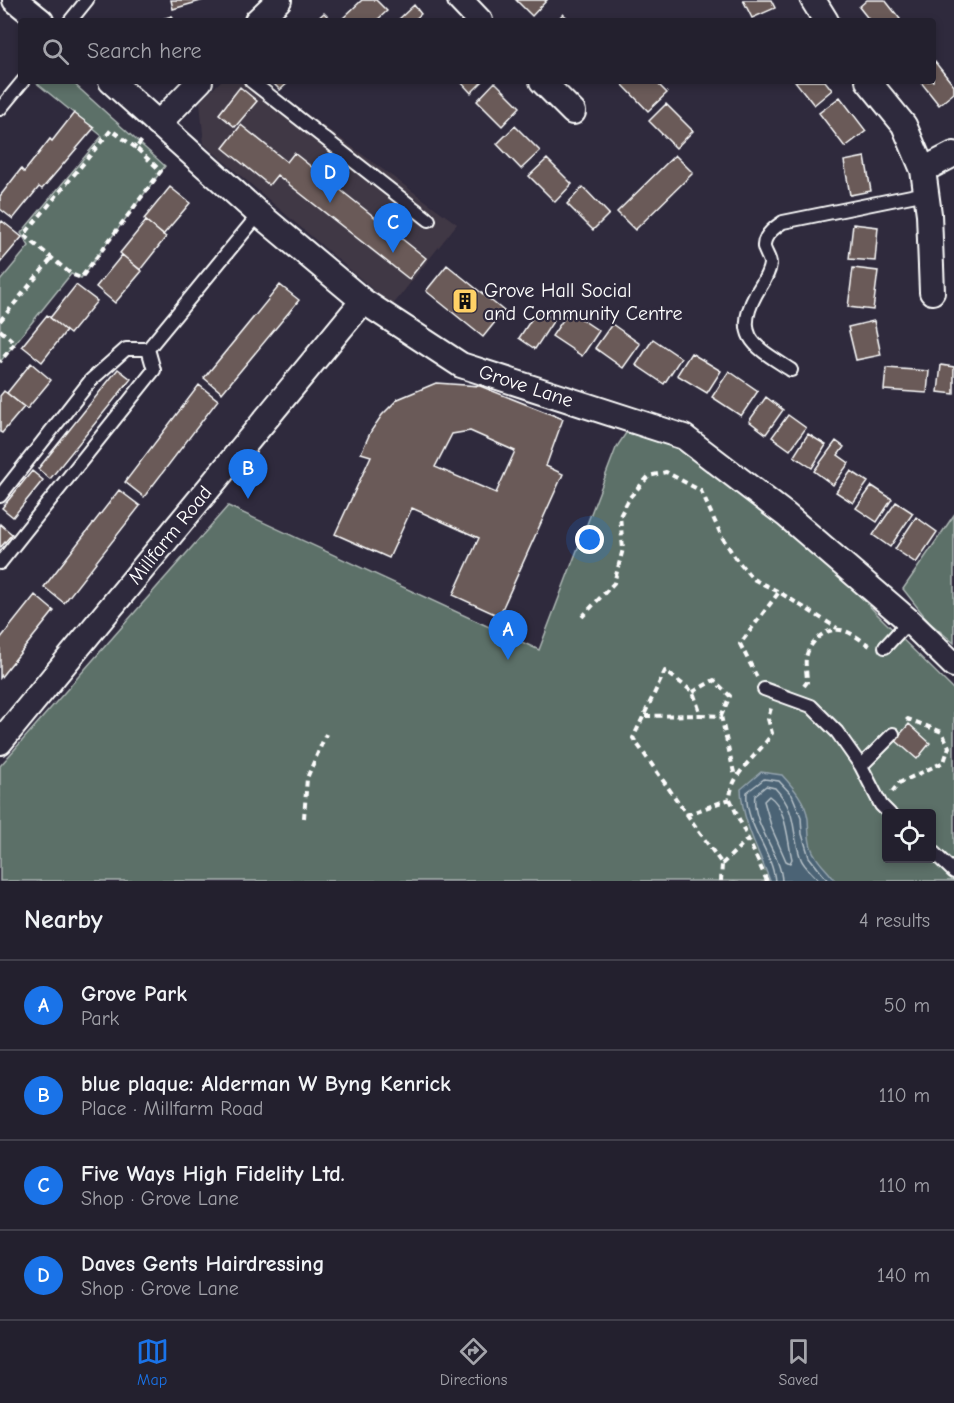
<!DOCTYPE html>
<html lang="en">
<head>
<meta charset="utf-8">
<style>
	body { margin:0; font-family:"Comic Neue",sans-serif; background:#2b2836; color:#f1f3f6 }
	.controls { position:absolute; right:18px; bottom:18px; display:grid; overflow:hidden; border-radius:6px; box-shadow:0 3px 9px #0003 }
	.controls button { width:54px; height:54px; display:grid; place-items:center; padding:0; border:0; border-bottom:2px solid #403e4a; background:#23202e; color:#f1f3f6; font:30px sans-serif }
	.you { position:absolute; left:590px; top:540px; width:21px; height:21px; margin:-15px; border:4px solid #fff; border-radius:50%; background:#1a73e8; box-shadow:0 0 0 9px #1a73e833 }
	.badge { display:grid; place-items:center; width:39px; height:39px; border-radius:50%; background:#1a73e8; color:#fff; font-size:20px; font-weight:700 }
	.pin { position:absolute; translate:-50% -50px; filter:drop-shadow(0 2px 3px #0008) }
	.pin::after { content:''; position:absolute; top:32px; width:21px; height:18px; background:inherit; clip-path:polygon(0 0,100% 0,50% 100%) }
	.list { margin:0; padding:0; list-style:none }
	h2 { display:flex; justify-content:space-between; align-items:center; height:78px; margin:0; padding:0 24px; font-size:26px }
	h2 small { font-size:20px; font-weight:400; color:#a3a3aa }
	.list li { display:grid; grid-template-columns:39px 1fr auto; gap:18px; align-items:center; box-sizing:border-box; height:90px; padding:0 24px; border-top:2px solid #403e4a }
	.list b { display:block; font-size:22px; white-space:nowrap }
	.list p { margin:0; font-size:20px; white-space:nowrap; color:#a3a3aa }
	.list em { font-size:20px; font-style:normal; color:#a3a3aa }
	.icon { flex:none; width:33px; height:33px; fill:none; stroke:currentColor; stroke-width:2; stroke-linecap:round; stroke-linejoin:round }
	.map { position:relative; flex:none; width:954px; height:881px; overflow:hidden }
	.search { position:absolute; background:#23202e; box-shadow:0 3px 9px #0003; left:18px; right:18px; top:18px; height:66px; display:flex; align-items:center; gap:15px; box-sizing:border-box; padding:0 21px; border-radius:6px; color:#a3a3aa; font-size:22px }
	.sheet { height:438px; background:#23202e }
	nav { display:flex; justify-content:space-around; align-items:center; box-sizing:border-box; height:84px; border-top:2px solid #403e4a; background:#23202e; font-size:16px; color:#a3a3aa }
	nav a { display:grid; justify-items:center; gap:3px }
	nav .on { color:#1a73e8 }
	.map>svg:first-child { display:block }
	.built { fill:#413845 }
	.green { fill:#5b6f68; stroke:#adb7b4; stroke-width:1.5; fill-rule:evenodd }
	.water { fill:#4b6475; stroke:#93a2ac; stroke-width:1.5 }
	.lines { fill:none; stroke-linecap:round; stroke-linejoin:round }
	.shore { stroke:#b7c1c8; stroke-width:1.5 }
	.building { fill:#6a5a58; stroke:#fff; stroke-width:1.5; fill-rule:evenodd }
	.service-casing { stroke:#fff; stroke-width:16 }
	.minor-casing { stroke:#fff; stroke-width:28 }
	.path { stroke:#fff; stroke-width:4; stroke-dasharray:6 4.5; stroke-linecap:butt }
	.service { stroke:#2f2a3d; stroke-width:12 }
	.minor { stroke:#2f2a3d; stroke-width:24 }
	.labels { text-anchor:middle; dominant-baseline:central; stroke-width:4.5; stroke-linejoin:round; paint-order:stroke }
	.poi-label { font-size:20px; fill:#fff; stroke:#2f2a3d; text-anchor:start }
	.street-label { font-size:20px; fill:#fff; stroke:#2f2a3d }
</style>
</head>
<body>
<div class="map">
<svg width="954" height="881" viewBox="0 0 954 881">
	<rect width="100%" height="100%" fill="#2f2a3d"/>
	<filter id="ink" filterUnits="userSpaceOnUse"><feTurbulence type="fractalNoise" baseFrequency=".0167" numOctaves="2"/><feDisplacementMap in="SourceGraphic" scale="12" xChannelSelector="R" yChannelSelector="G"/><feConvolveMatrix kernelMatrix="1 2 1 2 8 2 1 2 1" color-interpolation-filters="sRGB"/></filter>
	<g filter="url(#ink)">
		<!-- built -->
		<path class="built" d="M 221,81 L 262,81 L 457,224 L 392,306 L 204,144 L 200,102 Z"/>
		<!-- green -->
		<path class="green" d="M 34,81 L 71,81 L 165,166 L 81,278 L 71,274 L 0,362 L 0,281 L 29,246 L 21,233 L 102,136 Z
			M 626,433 L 647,434 L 676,444 L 815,553 L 850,585 L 876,613 L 954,690 L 954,881 L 0,881 L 0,766 L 228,506 L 539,650 L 616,448 ZM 886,814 L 932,814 L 932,858 L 886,858 Z
			M 954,515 L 954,643 L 929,622 L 903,589 Z"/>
		<!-- water -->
		<path class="water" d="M 761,772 L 782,775 C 793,787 806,802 808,819 C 809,831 808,845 815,855 C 820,865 829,871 835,881 L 770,881 C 759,851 742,822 741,789 Z"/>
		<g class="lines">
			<!-- shore -->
			<path class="shore" d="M 769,796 C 787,808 787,839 792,859 L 790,863 L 786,861 L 772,829 L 764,801 Z
				M 775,881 C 772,850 744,824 747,792 L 764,779 L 779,781 L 792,795 L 801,817 L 802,834 L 809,857 L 828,881
				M 782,881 C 781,853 751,824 755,795 L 766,786 L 775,788 C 799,814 790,830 801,859 C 804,867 814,874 819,881"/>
		</g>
		<!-- building -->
		<path class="building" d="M 171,0 L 204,0 L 173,9 Z
			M 362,0 L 376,0 L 387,11 L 376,21 L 342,21 L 341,20 Z
			M 516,0 L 547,0 L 532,16 Z
			M 743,0 L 771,0 L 775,8 L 752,18 Z
			M 867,0 L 885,0 L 900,19 L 898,21 L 870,21 L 859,7 Z
			M 414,5 L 421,14 L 413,21 L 400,21 L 398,20 Z
			M 324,13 L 332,21 L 315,21 Z
			M 563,14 L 571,21 L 556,21 Z
			M 172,16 L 174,21 L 156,21 Z
			M 935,62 L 954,86 L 954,93 L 939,105 L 920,81 L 933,81 L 933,64 Z
			M 271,81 L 290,81 L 280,90 Z
			M 460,81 L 483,81 L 471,93 Z
			M 625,81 L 655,81 L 667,93 L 648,111 L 622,84 Z
			M 795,81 L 825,81 L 832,90 L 814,105 Z
			M 495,82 L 520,107 L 502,126 L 477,101 Z
			M 240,87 L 257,101 L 235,127 L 219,114 Z
			M 840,97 L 866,131 L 845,147 L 819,113 Z
			M 666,104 L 693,131 L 676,148 L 649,121 Z
			M 74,113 L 94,128 L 42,189 L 39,187 L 13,219 L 0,209 L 0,196 L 21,169 L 24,172 L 50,139 L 52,141 Z
			M 241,125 L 287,162 L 294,153 L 426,258 L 409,279 L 277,175 L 269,185 L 223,148 Z
			M 515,126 L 540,151 L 521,169 L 497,144 Z
			M 675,155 L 693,173 L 635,230 L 617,212 Z
			M 865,157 L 871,191 L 850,195 L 844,161 Z
			M 547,159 L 572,184 L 555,202 L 529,176 Z
			M 170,187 L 190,203 L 163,235 L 144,219 Z
			M 583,187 L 609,214 L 593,230 L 567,204 Z
			M 2,221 L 22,237 L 0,263 L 0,224 Z
			M 146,221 L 166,237 L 140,270 L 120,253 Z
			M 853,224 L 878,227 L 875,261 L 849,259 Z
			M 122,255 L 142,271 L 115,303 L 96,287 Z
			M 447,265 L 504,311 L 483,337 L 426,291 Z
			M 853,268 L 878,271 L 873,310 L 848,307 Z
			M 76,285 L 97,301 L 70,334 L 50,318 Z
			M 280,285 L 299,300 L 222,393 L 204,378 Z
			M 538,309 L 554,320 L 535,349 L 519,338 Z
			M 569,311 L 599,331 L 582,356 L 552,336 Z
			M 47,315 L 66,331 L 42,362 L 22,346 Z
			M 874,321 L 881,355 L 856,360 L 848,327 Z
			M 612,324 L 640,344 L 623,368 L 595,348 Z
			M 653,339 L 681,358 L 664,384 L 636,365 Z
			M 691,353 L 721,371 L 707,393 L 677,375 Z
			M 31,363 L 51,380 L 27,409 L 7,393 Z
			M 941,365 L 954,367 L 954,394 L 938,392 Z
			M 886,368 L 929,371 L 927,393 L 884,390 Z
			M 118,369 L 131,379 L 50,479 L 38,469 Z
			M 729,371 L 758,391 L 741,416 L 712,397 Z
			M 436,383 L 480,386 L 563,419 L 546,466 L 563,474 L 499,616 L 453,595 L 479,538 L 412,508 L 389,558 L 335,534 L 371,456 L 361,453 L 371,431 L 382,415 L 398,399 ZM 470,431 L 515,451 L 496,493 L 435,467 L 452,434 Z
			M 199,385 L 218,400 L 144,497 L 125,482 Z
			M 4,391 L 24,407 L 2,433 L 0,432 L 0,396 Z
			M 766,397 L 783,410 L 766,434 L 749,421 Z
			M 788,415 L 806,428 L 790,450 L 772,437 Z
			M 808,434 L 826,445 L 812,468 L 794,456 Z
			M 836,441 L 844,447 L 838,455 L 849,463 L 833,485 L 814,471 Z
			M 32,471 L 43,480 L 13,517 L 2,508 Z
			M 851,471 L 868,482 L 853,503 L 836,492 Z
			M 872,486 L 892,499 L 877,522 L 856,508 Z
			M 119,490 L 140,506 L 64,603 L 44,587 Z
			M 896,502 L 913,513 L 890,547 L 873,535 Z
			M 916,517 L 937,532 L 916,563 L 895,549 Z
			M 0,524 L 12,534 L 0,548 Z
			M 35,595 L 54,611 L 0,678 L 0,639 Z
			M 909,724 L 930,743 L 917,759 L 895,740 Z"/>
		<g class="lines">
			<!-- service casing -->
			<g class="service-casing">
				<path id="service" d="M 70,21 L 87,0
					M 251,81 L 429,220
					M 0,109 L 23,81
					M 791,370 C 758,348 732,338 756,294 C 761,285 769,275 770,264 C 770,258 765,253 764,247 C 763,236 775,227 783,222 L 926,193
					M 0,496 L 91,380 L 126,349 L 148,349 L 259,214
					M 0,563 L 154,370 L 148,349
					M 885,647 L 909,621
					M 764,689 L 811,706 L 837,732 L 861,766 L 881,805 L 890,814
					M 861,766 L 893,734
					M 932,851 L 954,872"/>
			</g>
			<!-- minor casing -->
			<g class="minor-casing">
				<path id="minor" d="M 15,0 L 41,21
					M 460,0 L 480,21
					M 813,0 L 826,21
					M 257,21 L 279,0
					M 111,81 L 259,214 L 363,301 L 461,365 L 684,437 L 786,515 L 909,621 L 954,665
					M 542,81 L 573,112
					M 868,81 L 904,125 L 923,170 L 929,214 L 932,292
					M 158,124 L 200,81
					M 923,170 L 954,154
					M 0,742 L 363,301"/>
			</g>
			<!-- path -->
			<path class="path" d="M 136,148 L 111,130 L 24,235 L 71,274 L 81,278 L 161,171 L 136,148 L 143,139
				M 0,321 L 52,258
				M 0,330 L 15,343 L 0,362
				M 582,617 L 614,583 L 623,549 L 620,516 L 630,497 L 649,476 L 666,472 L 701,491 L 722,537 L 736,559 L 753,579 L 779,592
				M 757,677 L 740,644 L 779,592 L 837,628
				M 804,686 L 807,682 C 807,675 805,665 806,658 C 809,641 828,625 845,631 C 854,634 862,641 870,646
				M 693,692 L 714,680 L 730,696 L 721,716 L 701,715 L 693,692 L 665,671 L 633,738 L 722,864 L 721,881
				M 645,716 L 701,715
				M 721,716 L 735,777
				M 892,792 L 899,783 L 944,762 L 949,747 L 942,732 L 908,719 L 904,723
				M 686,815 L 730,799
				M 304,818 L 307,778 L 326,734
				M 722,864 L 749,838
				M 767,881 L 730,799 C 731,771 759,756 772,733 L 768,719 L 771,708"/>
			<!-- service -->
			<use href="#service" class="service"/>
			<!-- minor -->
			<use href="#minor" class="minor"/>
		</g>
	</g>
	<!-- icons -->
	<defs>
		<g id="building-square" transform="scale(1.35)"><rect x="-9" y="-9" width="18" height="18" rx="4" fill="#ffd166" stroke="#2f2a3d"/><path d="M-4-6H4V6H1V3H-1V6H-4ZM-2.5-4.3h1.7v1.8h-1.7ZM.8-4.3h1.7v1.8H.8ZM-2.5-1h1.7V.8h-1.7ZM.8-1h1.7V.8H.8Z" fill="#111"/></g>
	</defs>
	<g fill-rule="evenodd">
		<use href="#building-square" x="465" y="301"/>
	</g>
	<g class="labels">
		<!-- poi labels -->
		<g class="poi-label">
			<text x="484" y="290">Grove Hall Social<tspan x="484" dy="23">and Community Centre</tspan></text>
		</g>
		<!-- street labels -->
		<g class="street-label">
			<text transform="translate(526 386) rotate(18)">Grove Lane</text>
			<text transform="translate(170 535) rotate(-51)">Millfarm Road</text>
		</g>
	</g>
</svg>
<div class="controls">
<button><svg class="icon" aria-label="locate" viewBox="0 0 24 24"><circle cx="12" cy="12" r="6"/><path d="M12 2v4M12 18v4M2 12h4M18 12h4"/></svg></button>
</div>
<div class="you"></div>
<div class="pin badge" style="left:508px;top:660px">A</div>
<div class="pin badge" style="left:248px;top:499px">B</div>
<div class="pin badge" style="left:393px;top:253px">C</div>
<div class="pin badge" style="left:330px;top:203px">D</div>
<div class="search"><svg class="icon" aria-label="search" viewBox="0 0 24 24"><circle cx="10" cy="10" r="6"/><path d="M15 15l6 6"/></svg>Search here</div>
</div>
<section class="sheet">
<h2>Nearby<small>4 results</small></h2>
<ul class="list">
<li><span class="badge">A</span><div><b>Grove Park</b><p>Park</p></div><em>50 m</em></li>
<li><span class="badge">B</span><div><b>blue plaque: Alderman W Byng Kenrick</b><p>Place · Millfarm Road</p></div><em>110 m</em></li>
<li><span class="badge">C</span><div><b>Five Ways High Fidelity Ltd.</b><p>Shop · Grove Lane</p></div><em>110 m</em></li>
<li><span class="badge">D</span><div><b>Daves Gents Hairdressing</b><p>Shop · Grove Lane</p></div><em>140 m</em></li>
</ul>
</section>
<nav>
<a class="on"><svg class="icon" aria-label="map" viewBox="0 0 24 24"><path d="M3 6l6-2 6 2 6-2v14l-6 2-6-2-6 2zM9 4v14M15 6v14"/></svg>Map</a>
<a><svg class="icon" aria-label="directions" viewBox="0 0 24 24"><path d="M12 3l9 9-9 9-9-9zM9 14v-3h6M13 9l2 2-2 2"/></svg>Directions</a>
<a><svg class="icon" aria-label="saved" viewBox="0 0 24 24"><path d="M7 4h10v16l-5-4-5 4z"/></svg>Saved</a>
</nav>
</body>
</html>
